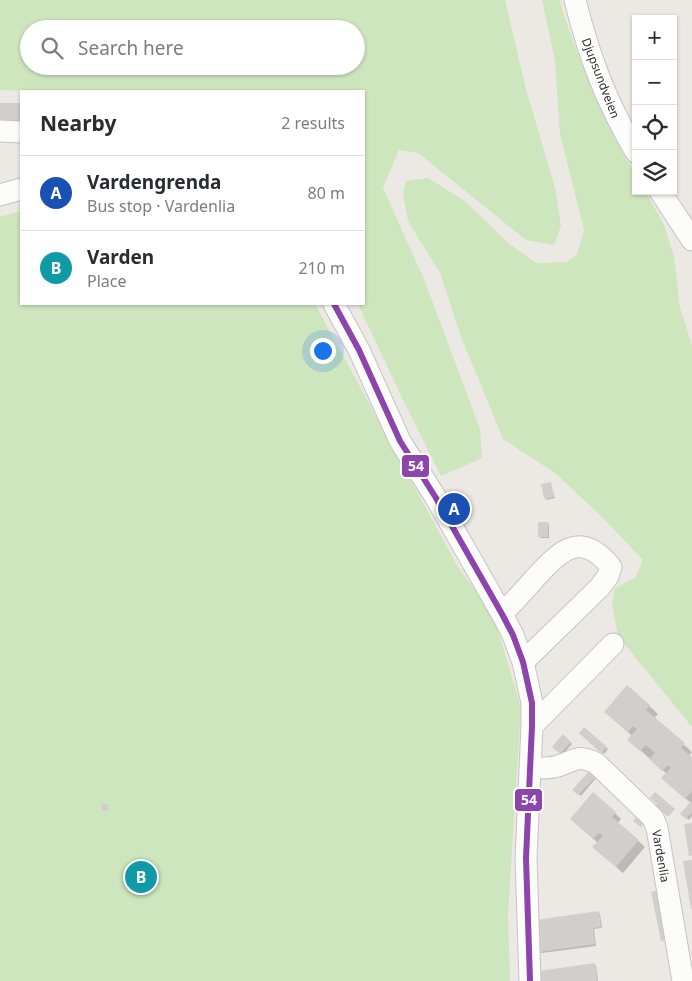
<!DOCTYPE html>
<html lang="en">
<head>
<meta charset="utf-8">
<style>
	body { margin:0; font-family:"Noto Sans",sans-serif; background:#f7f7f7; color:#2b2b33 }
	.controls { position:absolute; right:15px; top:15px; display:grid; overflow:hidden; border-radius:0px; box-shadow:0 1px 4px #0004 }
	.controls button { width:45px; height:45px; display:grid; place-items:center; padding:0; border:0; border-bottom:1px solid #e1e1e2; background:#fff; color:#2b2b33; font:25px sans-serif }
	.you { position:absolute; left:322px; top:350px; width:18px; height:18px; margin:-12px; border:4px solid #fff; border-radius:50%; background:#1a73e8; box-shadow:0 0 0 8px #1a73e833 }
	.badge { display:grid; place-items:center; width:32px; height:32px; border-radius:50%; background:#706f6e; color:#fff; font-size:16px; font-weight:700 }
	.pin { position:absolute; translate:-50% -50%; border:2px solid #fff; box-shadow:0 1px 5px #0006 }
	.list { margin:0; padding:0; list-style:none }
	h2 { display:flex; justify-content:space-between; align-items:center; height:65px; margin:0; padding:0 20px; font-size:21px }
	h2 small { font-size:16px; font-weight:400; color:#7c7c81 }
	.list li { display:grid; grid-template-columns:32px 1fr auto; gap:15px; align-items:center; box-sizing:border-box; height:75px; padding:0 20px; border-top:1px solid #e1e1e2 }
	.list b { display:block; font-size:19px; white-space:nowrap }
	.list p { margin:0; font-size:16px; white-space:nowrap; color:#7c7c81 }
	.list em { font-size:16px; font-style:normal; color:#7c7c81 }
	.icon { flex:none; width:28px; height:28px; fill:none; stroke:currentColor; stroke-width:2; stroke-linecap:round; stroke-linejoin:round }
	.map { position:relative; flex:none; width:692px; height:981px; overflow:hidden }
	.search { position:absolute; background:#fff; box-shadow:0 1px 4px #0004; left:20px; top:20px; width:345px; height:55px; display:flex; align-items:center; gap:12px; box-sizing:border-box; padding:0 18px; border-radius:28px; color:#7c7c81; font-size:19px }
	.panel { position:absolute; background:#fff; box-shadow:0 1px 4px #0004; left:20px; top:90px; width:345px; height:215px; border-radius:0px }
	.map>svg:first-child { display:block }
	.green { fill:#cee6be; fill-rule:evenodd }
	.shadow { fill:#0003 }
	.building { fill:#d1cecb }
	.lines { fill:none; stroke-linecap:round; stroke-linejoin:round }
	.minor-casing { stroke:#c5c4c5; stroke-width:23 }
	.minor { stroke:#fcfcfb; stroke-width:21 }
	.bus-1-casing { stroke:#fff; stroke-width:10 }
	.bus-1 { stroke:#8e44ad; stroke-width:6 }
	.labels { text-anchor:middle; dominant-baseline:central; stroke-width:4; stroke-linejoin:round; paint-order:stroke }
	.street-label { font-size:12px; fill:#2e2e2e; stroke:#fff }
	.line-badge { stroke:#fff; stroke-width:2 }
	.badge-label { font-size:14px; text-anchor:middle; font-weight:bold; fill:#fff }
</style>
</head>
<body>
<div class="map">
<svg width="692" height="981" viewBox="0 0 692 981">
	<rect width="100%" height="100%" fill="#ece8e4"/>
	<!-- green -->
	<path class="green" d="M 0,0 L 505,0 L 526,89 L 555,188 L 561,226 L 554,245 L 526,240 L 418,153 L 399,150 L 383,188 L 424,279 L 480,429 L 482,458 L 441,476 L 406,406 L 358,304 L 364,304 L 364,91 L 27,91 L 0,90 ZM 29,29 L 356,29 L 356,66 L 29,66 Z
		M 542,0 L 559,0 L 575,47 L 611,131 L 636,176 L 636,191 L 645,191 L 663,223 L 674,256 L 680,308 L 692,345 L 692,727 L 618,636 L 612,604 L 615,588 L 635,578 L 643,560 L 601,516 L 555,473 L 503,439 L 461,337 L 440,273 L 408,221 L 403,194 L 406,181 L 428,178 L 465,201 L 508,243 L 536,263 L 567,262 L 577,254 L 584,230 L 560,134 L 555,61 Z
		M 21,211 L 21,304 L 315,304 L 458,567 L 494,616 L 521,708 L 508,914 L 510,981 L 0,981 L 0,217 Z"/>
	<!-- shadow -->
	<path class="shadow" d="M 550,483 L 555,498 L 547,500 L 546,498 Z
		M 548,523 L 549,525 L 549,538 L 541,538 L 539,536 Z
		M 627,686 L 658,714 L 654,718 L 692,752 L 689,756 L 692,759 L 692,816 L 689,820 L 682,814 L 691,803 L 672,787 L 667,774 L 629,740 L 632,736 L 614,720 Z
		M 585,729 L 608,749 L 604,754 L 581,733 Z
		M 563,736 L 572,744 L 563,754 L 554,746 Z
		M 590,772 L 596,778 L 581,796 L 574,790 Z
		M 615,813 L 621,819 L 618,823 L 645,847 L 623,873 L 600,853 L 598,843 L 578,825 Z
		M 598,912 L 600,914 L 602,928 L 594,929 L 596,946 L 542,953 L 540,952 Z
		M 595,965 L 596,966 L 598,981 L 541,981 Z"/>
	<!-- building -->
	<path class="building" d="M 0,103 L 21,103 L 21,121 L 0,121 Z
		M 551,482 L 554,497 L 544,499 L 541,484 Z
		M 538,522 L 548,522 L 548,537 L 538,537 Z
		M 627,685 L 650,705 L 646,710 L 685,743 L 681,748 L 692,757 L 692,791 L 685,799 L 661,778 L 671,768 L 668,765 L 662,771 L 649,759 L 655,753 L 646,745 L 640,751 L 627,740 L 637,729 L 633,726 L 628,732 L 604,712 Z
		M 584,727 L 607,747 L 601,753 L 579,733 Z
		M 563,734 L 571,742 L 560,754 L 552,747 Z
		M 590,770 L 596,776 L 578,795 L 572,790 Z
		M 593,792 L 616,812 L 612,817 L 639,840 L 616,867 L 592,847 L 603,836 L 599,833 L 593,839 L 570,819 Z
		M 655,792 L 675,809 L 670,815 L 667,816 L 655,805 L 657,804 L 650,798 Z
		M 692,800 L 692,812 L 686,819 L 680,814 Z
		M 101,804 L 108,804 L 108,811 L 101,811 Z
		M 638,815 L 646,821 L 641,827 L 633,821 Z
		M 692,823 L 692,855 L 689,856 L 684,824 Z
		M 692,860 L 692,909 L 691,909 L 683,861 Z
		M 658,890 L 668,940 L 661,941 L 651,892 Z
		M 599,911 L 601,927 L 593,928 L 595,944 L 539,952 L 535,920 Z
		M 595,963 L 597,981 L 540,981 L 539,971 Z"/>
	<g class="lines">
		<!-- minor casing -->
		<g class="minor-casing">
			<path id="minor" d="M 575,0 C 589,56 606,102 636,152
				M 0,131 L 21,132
				M 660,191 L 692,240
				M 0,195 L 21,189
				M 334,304 L 359,350 L 400,441 L 436,498 L 502,614 L 513,635 L 523,662 L 532,703 L 532,726 L 526,858 L 530,981
				M 502,614 C 513,602 525,590 536,577 C 561,550 581,530 611,567 L 608,576 L 600,587 L 523,662
				M 532,726 L 613,644
				M 530,768 C 539,768 550,769 558,766 C 577,760 576,754 596,763 L 653,818 L 657,828 L 683,981"/>
		</g>
		<!-- minor -->
		<use href="#minor" class="minor"/>
		<!-- bus-1 casing -->
		<g class="bus-1-casing">
			<path id="bus-1" d="M 334,304 L 359,350 L 400,441 L 436,498 L 502,614 L 513,635 L 523,662 L 532,703 L 532,726 L 526,858 L 530,981"/>
		</g>
		<!-- bus-1 -->
		<use href="#bus-1" class="bus-1"/>
	</g>
	<g class="labels">
		<!-- street labels -->
		<g class="street-label">
			<text transform="translate(601 78) rotate(69)">Djupsundveien</text>
			<text transform="translate(661 856) rotate(80)">Vardenlia</text>
		</g>
	</g>
	<g class="line-badge">
		<rect x="401" y="454" width="29" height="24" rx="5" fill="#8e44ad"/>
		<rect x="514" y="788" width="29" height="24" rx="5" fill="#8e44ad"/>
	</g>
	<g class="badge-label">
		<text x="416" y="471">54</text>
		<text x="529" y="805">54</text>
	</g>
</svg>
<div class="controls">
<button>+</button>
<button>−</button>
<button><svg class="icon" aria-label="locate" viewBox="0 0 24 24"><circle cx="12" cy="12" r="6"/><path d="M12 2v4M12 18v4M2 12h4M18 12h4"/></svg></button>
<button><svg class="icon" aria-label="layers" viewBox="0 0 24 24"><path d="M12 4l9 5-9 5-9-5zM3 14l9 5 9-5"/></svg></button>
</div>
<div class="you"></div>
<div class="pin badge" style="left:454px;top:509px;background:#1a4fb4">A</div>
<div class="pin badge" style="left:141px;top:877px;background:#0f9aa8">B</div>
<div class="search"><svg class="icon" aria-label="search" viewBox="0 0 24 24"><circle cx="10" cy="10" r="6"/><path d="M15 15l6 6"/></svg>Search here</div>
<section class="panel">
<h2>Nearby<small>2 results</small></h2>
<ul class="list">
<li><span class="badge" style="background:#1a4fb4">A</span><div><b>Vardengrenda</b><p>Bus stop · Vardenlia</p></div><em>80 m</em></li>
<li><span class="badge" style="background:#0f9aa8">B</span><div><b>Varden</b><p>Place</p></div><em>210 m</em></li>
</ul>
</section>
</div>
</body>
</html>
